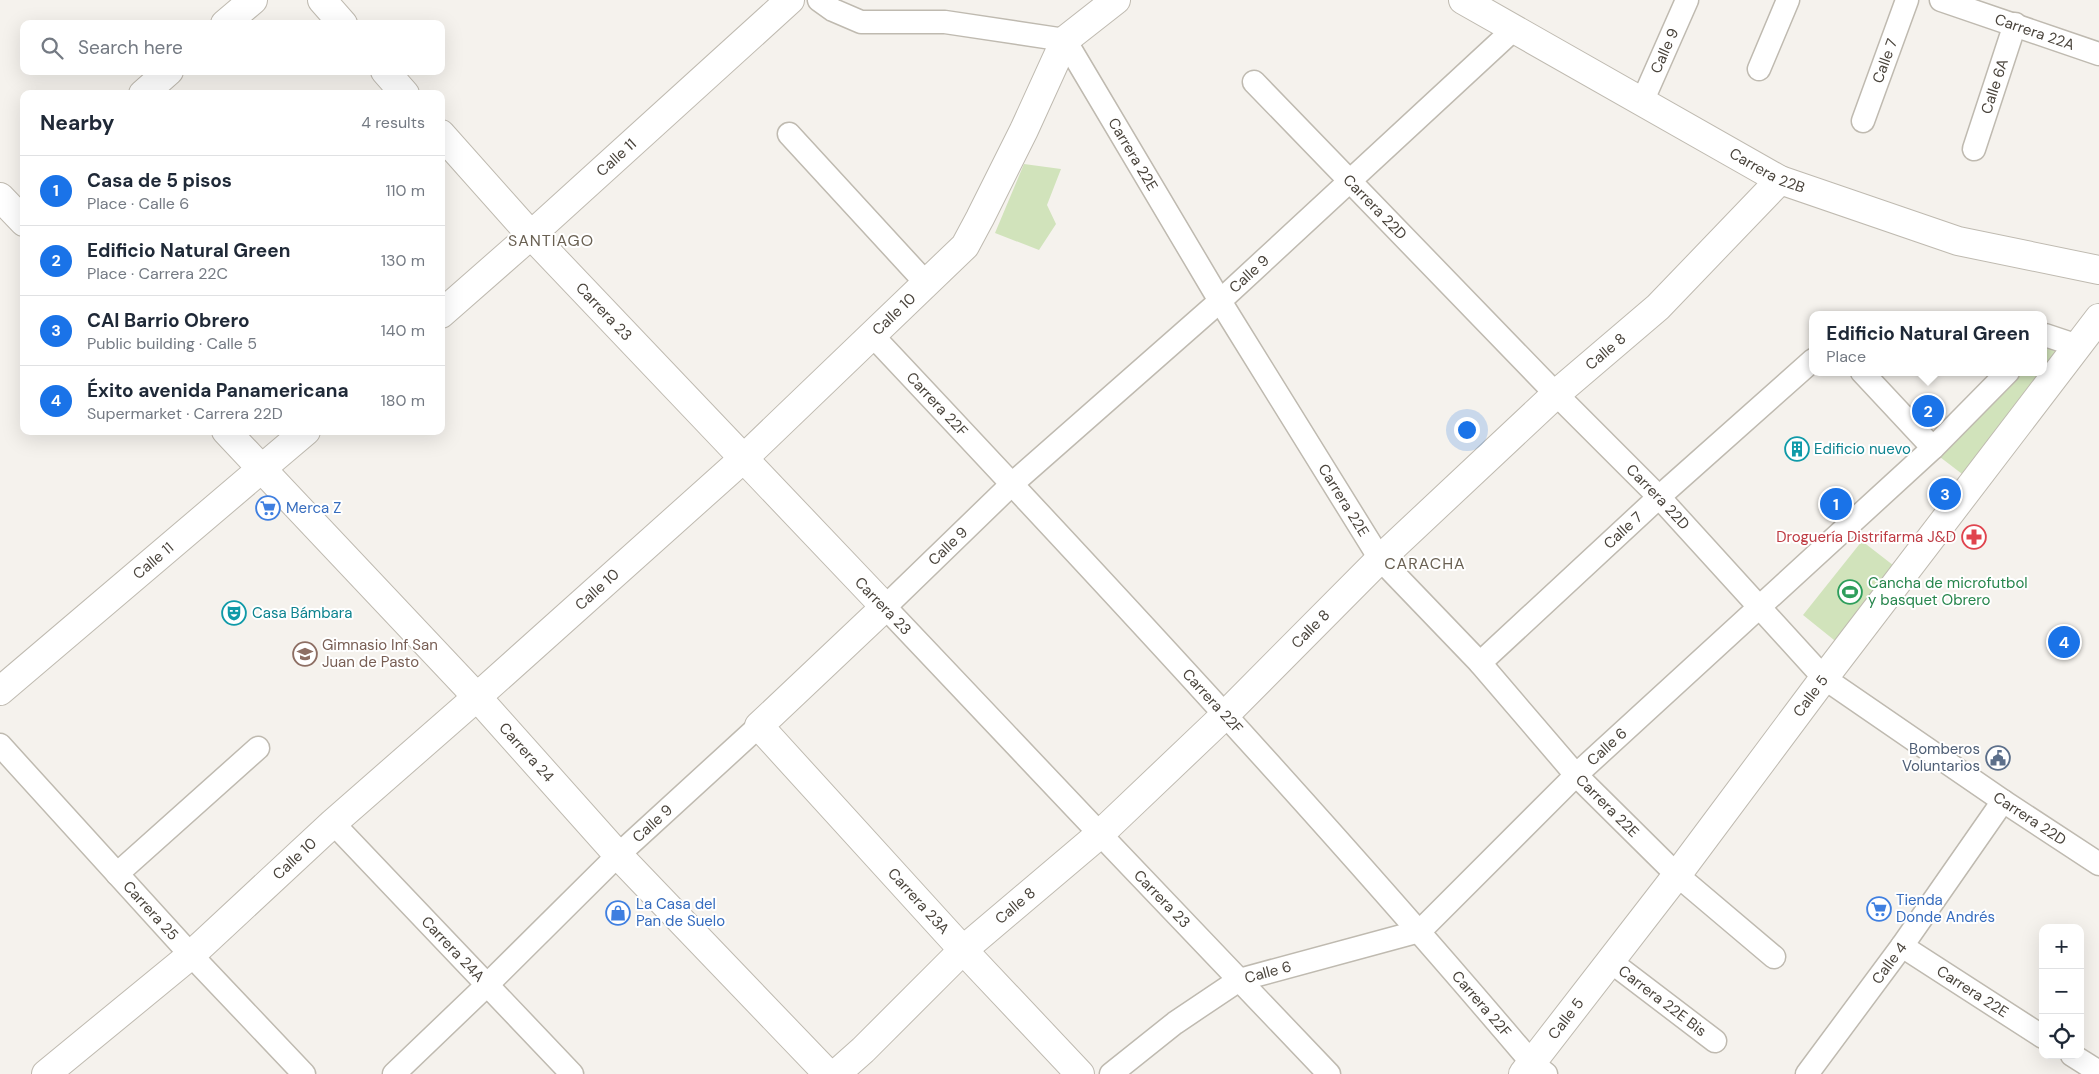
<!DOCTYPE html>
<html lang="en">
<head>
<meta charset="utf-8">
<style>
	body { margin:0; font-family:"DM Sans",sans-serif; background:#f6f6f7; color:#1f2937 }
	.controls { position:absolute; right:15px; bottom:15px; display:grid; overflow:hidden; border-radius:10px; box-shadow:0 5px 20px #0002 }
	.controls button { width:45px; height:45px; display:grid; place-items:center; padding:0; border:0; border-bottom:1px solid #e0e1e3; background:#fff; color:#1f2937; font:25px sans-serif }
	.you { position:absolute; left:1466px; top:429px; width:18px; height:18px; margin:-12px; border:4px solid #fff; border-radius:50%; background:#1a73e8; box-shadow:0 0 0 8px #1a73e833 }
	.badge { display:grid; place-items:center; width:32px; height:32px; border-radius:50%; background:#1a73e8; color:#fff; font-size:16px; font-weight:700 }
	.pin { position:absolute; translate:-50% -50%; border:2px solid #fff; box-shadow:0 1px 5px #0006 }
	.popup { position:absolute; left:1809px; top:311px; width:238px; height:65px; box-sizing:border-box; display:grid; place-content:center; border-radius:10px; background:#fff; filter:drop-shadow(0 1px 4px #0005); font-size:16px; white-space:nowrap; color:#747a83 }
	.popup b { font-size:19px; color:#1f2937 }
	.popup::after { content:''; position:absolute; left:50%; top:100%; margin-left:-10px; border:10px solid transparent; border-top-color:#fff }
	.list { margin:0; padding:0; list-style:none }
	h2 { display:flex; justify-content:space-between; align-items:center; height:65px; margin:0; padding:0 20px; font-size:21px }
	h2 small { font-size:16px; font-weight:400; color:#747a83 }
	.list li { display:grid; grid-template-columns:32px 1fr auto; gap:15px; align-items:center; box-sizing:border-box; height:70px; padding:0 20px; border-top:1px solid #e0e1e3 }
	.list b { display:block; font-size:19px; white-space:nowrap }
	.list p { margin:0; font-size:16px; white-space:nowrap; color:#747a83 }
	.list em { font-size:16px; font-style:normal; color:#747a83 }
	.icon { flex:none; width:28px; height:28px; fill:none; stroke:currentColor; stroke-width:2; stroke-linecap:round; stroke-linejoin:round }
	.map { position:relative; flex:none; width:2099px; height:1074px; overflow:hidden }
	.search { position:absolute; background:#fff; box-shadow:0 5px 20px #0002; left:20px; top:20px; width:425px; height:55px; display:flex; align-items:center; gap:12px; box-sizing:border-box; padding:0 18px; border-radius:10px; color:#747a83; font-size:19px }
	.panel { position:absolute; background:#fff; box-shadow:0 5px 20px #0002; left:20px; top:90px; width:425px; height:345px; border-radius:10px }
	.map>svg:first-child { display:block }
	.green { fill:#d1e3bb }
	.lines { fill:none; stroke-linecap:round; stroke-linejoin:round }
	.minor-casing { stroke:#bfbab0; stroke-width:25 }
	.tertiary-casing { stroke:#bfbab0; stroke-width:30 }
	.minor { stroke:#fff; stroke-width:22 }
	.tertiary { stroke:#fff; stroke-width:28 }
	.labels { text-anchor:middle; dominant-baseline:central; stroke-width:4; stroke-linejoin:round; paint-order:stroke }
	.street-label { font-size:15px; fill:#49433b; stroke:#fff }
	.culture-label { font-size:15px; fill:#0d838f; stroke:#fff; text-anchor:start }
	.shop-label { font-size:15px; fill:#366cbe; stroke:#fff; text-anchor:start }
	.health-label { font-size:15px; fill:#be3a42; stroke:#fff; text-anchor:end }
	.leisure-label { font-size:15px; fill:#27864d; stroke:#fff; text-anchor:start }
	.education-label { font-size:15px; fill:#785e54; stroke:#fff; text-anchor:start }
	.service-label { font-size:15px; fill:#4e5e75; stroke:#fff; text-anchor:end }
	.neighbourhood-label { font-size:16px; letter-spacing:1px; fill:#6a6153; stroke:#fff }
</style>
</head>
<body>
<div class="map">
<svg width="2099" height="1074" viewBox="0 0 2099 1074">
	<rect width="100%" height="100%" fill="#f5f2ed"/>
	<!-- green -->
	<path class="green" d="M 1024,164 L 1061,169 L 1047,205 L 1056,224 L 1039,250 L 995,233 Z
		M 2046,349 L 2057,349 L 2063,356 L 1970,480 L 1936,454 L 2021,372 L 2043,372 L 2043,351 Z
		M 1862,541 L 1898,569 L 1839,644 L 1803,615 Z"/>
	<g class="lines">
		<!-- minor casing -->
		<g class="minor-casing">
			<g id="minor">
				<path id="s1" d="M 819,0 L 833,10 L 861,22 L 945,22 L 1065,40 L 1220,301 L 1380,559 L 1480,663 L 1576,775 L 1677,875 L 1774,957"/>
				<path id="s2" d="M 1941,0 L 2099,54"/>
				<path d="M 1759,69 L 1788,0"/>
				<path id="s3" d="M 1254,82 L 1556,394 L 1659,497 L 1824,678 L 2003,801 L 2099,864"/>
				<path id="s4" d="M 1642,102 L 1687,0"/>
				<path id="s5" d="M 1863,121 L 1907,0"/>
				<path d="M 789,134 L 926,283"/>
				<path id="s6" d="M 1974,149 L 2015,24"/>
				<path id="s7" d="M 872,335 C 1096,573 1320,813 1532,1063 L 1546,1074"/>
				<path d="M 2043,337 L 2045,335 L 2078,346"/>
				<path d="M 1862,372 L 1933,448"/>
				<path id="s8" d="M 1480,663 L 1659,497 L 1813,360"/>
				<path id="s9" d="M 0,745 L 191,955 L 304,1074"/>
				<path id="s10" d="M 333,823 L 572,1074"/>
				<path d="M 117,874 L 258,748"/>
				<path id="s11" d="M 1902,946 L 2043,1037"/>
				<path id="s12" d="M 1610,961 L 1715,1041"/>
				<path d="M 2072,1055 L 2099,1072"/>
				<path id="s13" d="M 394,1074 L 488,984 L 618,855 L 759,726"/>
				<path id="s14" d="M 1111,1074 L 1175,1023 L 1239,980 L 1420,931 L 1576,775 L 1933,448 L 2008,372"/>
				<path id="s15" d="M 1329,1074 C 1180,919 1033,763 885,607 L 1012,484 L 1220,301 L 1513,30"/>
				<path id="s16" d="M 1807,1074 L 1902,946 L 2003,801"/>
			</g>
		</g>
		<!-- tertiary casing -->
		<g class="tertiary-casing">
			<g id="tertiary">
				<path d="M 322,0 L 343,24"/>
				<path id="s17" d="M 1463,0 L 1780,180 L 1958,241 L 2099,270"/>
				<path d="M 225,24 L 253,0"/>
				<path d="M 385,71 L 405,94"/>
				<path d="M 143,94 L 169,71"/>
				<path id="s18" d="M 441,134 L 531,235 L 885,607 L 759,726 L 963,950 L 1080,1074"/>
				<path d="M 0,197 L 24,222"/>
				<path id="s19" d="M 441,314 L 531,235 L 790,0"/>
				<path id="s20" d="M 226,431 L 477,697 L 618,855 L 828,1074"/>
				<path id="s21" d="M 0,691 L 306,431"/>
				<path id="s22" d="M 46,1074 L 191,955 L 333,823 L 477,697 L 744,458 L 965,246 L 980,218 L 1024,130 L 1065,40 L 1116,0"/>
				<path id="s23" d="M 836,1074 L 863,1050 L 963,950 L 1100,834 L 1224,716 L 1380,559 L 1556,394 L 1658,307 L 1780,180"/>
				<path id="s24" d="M 1523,1074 L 1677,875 L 1824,678 L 2099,318"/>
			</g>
		</g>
		<!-- minor -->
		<use href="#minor" class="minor"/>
		<!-- tertiary -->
		<use href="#tertiary" class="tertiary"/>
	</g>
	<!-- icons -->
	<defs>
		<g id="building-ring" transform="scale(1.25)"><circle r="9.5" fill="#fff" stroke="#0f9aa8" stroke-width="1.5"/><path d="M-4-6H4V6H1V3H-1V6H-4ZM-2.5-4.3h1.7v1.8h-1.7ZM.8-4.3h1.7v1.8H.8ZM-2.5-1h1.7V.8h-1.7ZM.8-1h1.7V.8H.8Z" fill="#0f9aa8"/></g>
		<g id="supermarket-ring" transform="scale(1.25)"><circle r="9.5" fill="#fff" stroke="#3f7fe0" stroke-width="1.5"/><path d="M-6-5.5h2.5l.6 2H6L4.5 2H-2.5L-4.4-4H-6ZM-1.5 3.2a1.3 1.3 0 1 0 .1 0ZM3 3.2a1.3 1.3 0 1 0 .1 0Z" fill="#3f7fe0"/></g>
		<g id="pharmacy-ring" transform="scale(1.25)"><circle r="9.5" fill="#fff" stroke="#e0444e" stroke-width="1.5"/><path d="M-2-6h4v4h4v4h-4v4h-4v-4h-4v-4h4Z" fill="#e0444e"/></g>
		<g id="stadium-ring" transform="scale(1.25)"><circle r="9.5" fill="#fff" stroke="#2e9e5b" stroke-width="1.5"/><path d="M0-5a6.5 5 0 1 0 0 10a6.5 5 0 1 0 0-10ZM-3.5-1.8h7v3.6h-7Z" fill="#2e9e5b"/></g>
		<g id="theatre-ring" transform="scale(1.25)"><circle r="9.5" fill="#fff" stroke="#0f9aa8" stroke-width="1.5"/><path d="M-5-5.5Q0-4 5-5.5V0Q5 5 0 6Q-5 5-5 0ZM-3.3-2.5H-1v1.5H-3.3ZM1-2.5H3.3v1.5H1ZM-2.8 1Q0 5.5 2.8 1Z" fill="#0f9aa8"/></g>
		<g id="school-ring" transform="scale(1.25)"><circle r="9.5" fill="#fff" stroke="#8d6e63" stroke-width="1.5"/><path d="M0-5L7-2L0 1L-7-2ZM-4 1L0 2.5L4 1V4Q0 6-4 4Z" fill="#8d6e63"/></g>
		<g id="civic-ring" transform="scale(1.25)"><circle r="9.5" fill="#fff" stroke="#5c6f8a" stroke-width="1.5"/><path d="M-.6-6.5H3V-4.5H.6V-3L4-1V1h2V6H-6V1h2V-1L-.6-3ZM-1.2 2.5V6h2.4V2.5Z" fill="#5c6f8a"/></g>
		<g id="shop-ring" transform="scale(1.25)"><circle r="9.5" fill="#fff" stroke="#3f7fe0" stroke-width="1.5"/><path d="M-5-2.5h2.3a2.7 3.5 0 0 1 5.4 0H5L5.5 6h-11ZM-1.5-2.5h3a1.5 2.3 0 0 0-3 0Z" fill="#3f7fe0"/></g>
	</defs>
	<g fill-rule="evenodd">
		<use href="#building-ring" x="1797" y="449"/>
		<use href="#supermarket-ring" x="268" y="508"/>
		<use href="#pharmacy-ring" x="1974" y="537"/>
		<use href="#stadium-ring" x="1850" y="592"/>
		<use href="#theatre-ring" x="234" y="613"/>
		<use href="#school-ring" x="305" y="654"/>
		<use href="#civic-ring" x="1998" y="758"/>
		<use href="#supermarket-ring" x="1879" y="909"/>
		<use href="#shop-ring" x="618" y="913"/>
	</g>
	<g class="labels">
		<!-- street labels -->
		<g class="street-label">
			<text stroke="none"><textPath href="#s2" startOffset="99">Carrera 22A</textPath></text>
			<text stroke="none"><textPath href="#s4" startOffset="56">Calle 9</textPath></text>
			<text stroke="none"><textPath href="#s5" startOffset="64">Calle 7</textPath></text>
			<text stroke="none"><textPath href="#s6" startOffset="66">Calle 6A</textPath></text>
			<text stroke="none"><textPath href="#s1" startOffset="386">Carrera 22E</textPath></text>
			<text stroke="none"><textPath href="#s19" startOffset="235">Calle 11</textPath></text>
			<text stroke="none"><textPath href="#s17" startOffset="349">Carrera 22B</textPath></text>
			<text stroke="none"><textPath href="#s3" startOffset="174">Carrera 22D</textPath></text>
			<text stroke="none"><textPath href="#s15" startOffset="1138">Calle 9</textPath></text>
			<text stroke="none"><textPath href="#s18" startOffset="241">Carrera 23</textPath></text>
			<text stroke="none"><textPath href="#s22" startOffset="1139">Calle 10</textPath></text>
			<text stroke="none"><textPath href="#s23" startOffset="1056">Calle 8</textPath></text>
			<text stroke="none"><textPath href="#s7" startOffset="95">Carrera 22F</textPath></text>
			<text stroke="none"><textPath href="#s3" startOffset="579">Carrera 22D</textPath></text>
			<text stroke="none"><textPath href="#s1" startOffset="791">Carrera 22E</textPath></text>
			<text stroke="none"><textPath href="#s8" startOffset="195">Calle 7</textPath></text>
			<text stroke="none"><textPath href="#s15" startOffset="732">Calle 9</textPath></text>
			<text stroke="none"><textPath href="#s21" startOffset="201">Calle 11</textPath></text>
			<text stroke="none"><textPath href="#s22" startOffset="734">Calle 10</textPath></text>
			<text transform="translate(883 606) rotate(46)">Carrera 23</text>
			<text stroke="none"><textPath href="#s23" startOffset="651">Calle 8</textPath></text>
			<text stroke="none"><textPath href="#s24" startOffset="475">Calle 5</textPath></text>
			<text stroke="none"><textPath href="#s7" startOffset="500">Carrera 22F</textPath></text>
			<text stroke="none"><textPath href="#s14" startOffset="609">Calle 6</textPath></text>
			<text stroke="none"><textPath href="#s20" startOffset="440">Carrera 24</textPath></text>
			<text stroke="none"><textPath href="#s1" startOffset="1196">Carrera 22E</textPath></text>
			<text stroke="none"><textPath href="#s3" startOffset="1074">Carrera 22D</textPath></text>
			<text stroke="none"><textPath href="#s13" startOffset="360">Calle 9</textPath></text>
			<text stroke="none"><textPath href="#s22" startOffset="329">Calle 10</textPath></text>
			<text transform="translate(1162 899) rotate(46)">Carrera 23</text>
			<text stroke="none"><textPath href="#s18" startOffset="1059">Carrera 23A</textPath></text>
			<text stroke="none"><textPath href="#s23" startOffset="246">Calle 8</textPath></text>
			<text stroke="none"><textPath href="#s9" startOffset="224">Carrera 25</textPath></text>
			<text stroke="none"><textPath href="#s10" startOffset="174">Carrera 24A</textPath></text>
			<text stroke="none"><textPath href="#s16" startOffset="138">Calle 4</textPath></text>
			<text stroke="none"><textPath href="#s14" startOffset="189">Calle 6</textPath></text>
			<text stroke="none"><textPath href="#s11" startOffset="84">Carrera 22E</textPath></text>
			<text stroke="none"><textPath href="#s12" startOffset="66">Carrera 22E Bis</textPath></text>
			<text stroke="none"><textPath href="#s7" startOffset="905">Carrera 22F</textPath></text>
			<text stroke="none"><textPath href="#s24" startOffset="70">Calle 5</textPath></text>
		</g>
		<!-- culture labels -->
		<g class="culture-label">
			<text x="1814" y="449">Edificio nuevo</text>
			<text x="252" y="613">Casa Bámbara</text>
		</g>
		<!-- shop labels -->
		<g class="shop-label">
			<text x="286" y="508">Merca Z</text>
			<text x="1896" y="900">Tienda<tspan x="1896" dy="17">Donde Andrés</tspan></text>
			<text x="636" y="904">La Casa del<tspan x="636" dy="17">Pan de Suelo</tspan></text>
		</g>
		<!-- health labels -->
		<g class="health-label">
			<text x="1956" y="537">Droguería Distrifarma J&amp;D</text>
		</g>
		<!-- leisure labels -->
		<g class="leisure-label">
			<text x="1868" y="583">Cancha de microfutbol<tspan x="1868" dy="17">y basquet Obrero</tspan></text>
		</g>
		<!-- education labels -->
		<g class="education-label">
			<text x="322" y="645">Gimnasio Inf San<tspan x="322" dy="17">Juan de Pasto</tspan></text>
		</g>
		<!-- service labels -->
		<g class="service-label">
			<text x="1980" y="749">Bomberos<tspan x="1980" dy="17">Voluntarios</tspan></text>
		</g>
		<!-- neighbourhood labels -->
		<g class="neighbourhood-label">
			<text x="551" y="240">SANTIAGO</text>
			<text x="1425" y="563">CARACHA</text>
		</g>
	</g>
</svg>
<div class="controls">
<button>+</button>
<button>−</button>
<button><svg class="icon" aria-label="locate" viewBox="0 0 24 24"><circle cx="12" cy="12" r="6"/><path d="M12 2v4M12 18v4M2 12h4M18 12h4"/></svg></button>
</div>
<div class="you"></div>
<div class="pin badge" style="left:1836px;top:504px">1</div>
<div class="pin badge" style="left:1928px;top:411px">2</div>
<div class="popup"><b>Edificio Natural Green</b>Place</div>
<div class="pin badge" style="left:1945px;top:494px">3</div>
<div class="pin badge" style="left:2064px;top:642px">4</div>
<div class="search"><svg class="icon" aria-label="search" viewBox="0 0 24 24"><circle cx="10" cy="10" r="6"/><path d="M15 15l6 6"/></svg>Search here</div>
<section class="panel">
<h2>Nearby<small>4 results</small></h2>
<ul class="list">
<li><span class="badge">1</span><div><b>Casa de 5 pisos</b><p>Place · Calle 6</p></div><em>110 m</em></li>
<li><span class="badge">2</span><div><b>Edificio Natural Green</b><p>Place · Carrera 22C</p></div><em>130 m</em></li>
<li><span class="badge">3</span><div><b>CAI Barrio Obrero</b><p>Public building · Calle 5</p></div><em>140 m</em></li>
<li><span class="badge">4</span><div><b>Éxito avenida Panamericana</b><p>Supermarket · Carrera 22D</p></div><em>180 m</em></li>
</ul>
</section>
</div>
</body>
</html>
